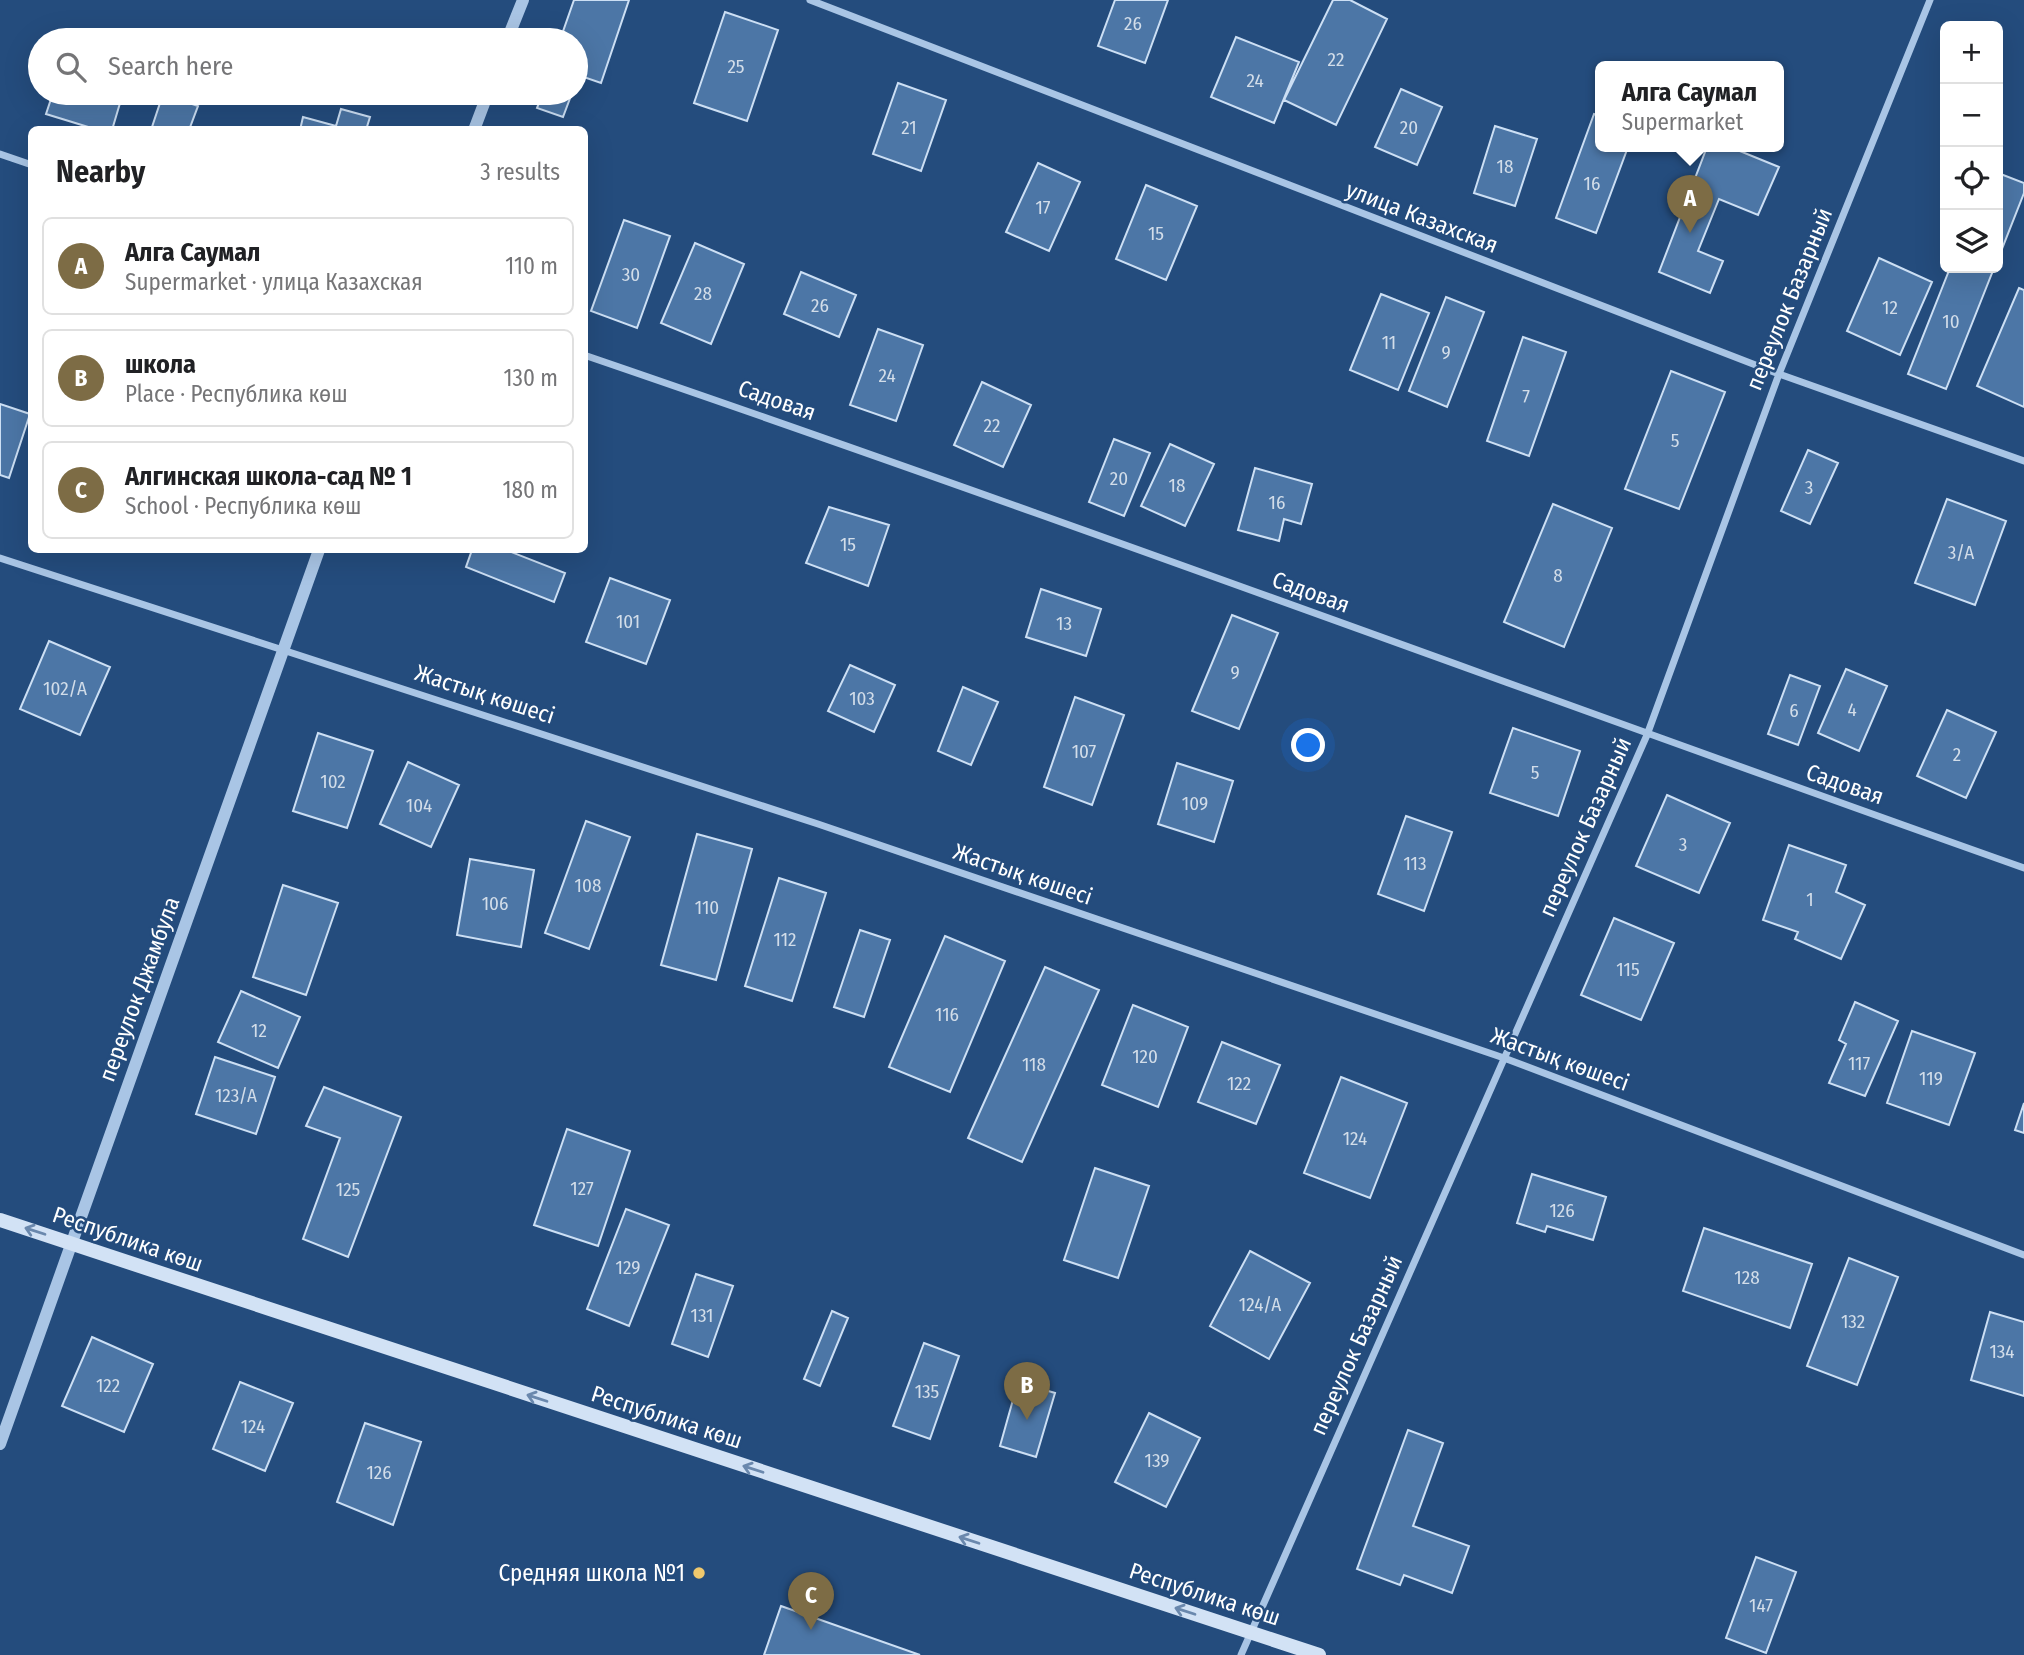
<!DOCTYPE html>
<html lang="en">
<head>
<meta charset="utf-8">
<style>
	body { margin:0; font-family:"Fira Sans Condensed",sans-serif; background:#f2f2f2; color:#202124 }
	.controls { position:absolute; right:21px; top:21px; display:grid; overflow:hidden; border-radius:10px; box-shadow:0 7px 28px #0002 }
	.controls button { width:63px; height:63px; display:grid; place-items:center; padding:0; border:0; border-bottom:2px solid #e0e0e0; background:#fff; color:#202124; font:35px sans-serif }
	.you { position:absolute; left:1309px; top:746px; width:24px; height:24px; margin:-18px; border:5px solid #fff; border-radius:50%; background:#1a73e8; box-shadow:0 0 0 10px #1a73e833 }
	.badge { display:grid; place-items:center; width:46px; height:46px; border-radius:50%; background:#7d6c45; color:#fff; font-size:23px; font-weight:700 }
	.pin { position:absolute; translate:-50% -58px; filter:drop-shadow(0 2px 4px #0008) }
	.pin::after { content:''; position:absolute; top:37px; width:24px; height:21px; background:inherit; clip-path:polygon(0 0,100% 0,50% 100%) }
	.popup { position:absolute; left:1595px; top:61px; width:189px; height:91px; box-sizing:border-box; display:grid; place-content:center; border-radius:10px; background:#fff; filter:drop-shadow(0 2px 5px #0005); font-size:23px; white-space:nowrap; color:#757577 }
	.popup b { font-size:26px; color:#202124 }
	.popup::after { content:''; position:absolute; left:50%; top:100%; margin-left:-14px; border:14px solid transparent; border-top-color:#fff }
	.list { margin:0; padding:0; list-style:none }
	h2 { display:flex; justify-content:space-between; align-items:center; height:91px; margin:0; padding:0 28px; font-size:30px }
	h2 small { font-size:23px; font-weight:400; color:#757577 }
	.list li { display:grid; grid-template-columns:46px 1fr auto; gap:21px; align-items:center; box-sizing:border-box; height:98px; margin:0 14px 14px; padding:0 14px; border:2px solid #e0e0e0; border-radius:10px }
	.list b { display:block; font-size:26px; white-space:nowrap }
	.list p { margin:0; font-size:23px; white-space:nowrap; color:#757577 }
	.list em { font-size:23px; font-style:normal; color:#757577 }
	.icon { flex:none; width:38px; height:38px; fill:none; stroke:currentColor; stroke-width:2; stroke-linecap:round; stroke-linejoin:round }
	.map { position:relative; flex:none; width:2024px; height:1655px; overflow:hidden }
	.search { position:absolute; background:#fff; box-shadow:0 7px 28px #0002; left:28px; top:28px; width:560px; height:77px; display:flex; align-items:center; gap:18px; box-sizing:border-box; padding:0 24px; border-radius:38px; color:#757577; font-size:26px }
	.panel { position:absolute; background:#fff; box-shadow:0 7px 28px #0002; left:28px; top:126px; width:560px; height:427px; border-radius:10px }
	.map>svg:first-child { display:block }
	.building { fill:#4c76a6; stroke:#ccdff4; stroke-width:2 }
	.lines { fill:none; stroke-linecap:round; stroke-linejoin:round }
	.minor { stroke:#a9c5e5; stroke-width:7 }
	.tertiary { stroke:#a9c5e5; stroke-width:12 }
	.secondary { stroke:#d2e2f5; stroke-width:14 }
	.oneway { stroke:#6a88ad }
	.poi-dot { fill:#efc86d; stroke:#244c7d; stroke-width:2.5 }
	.labels { text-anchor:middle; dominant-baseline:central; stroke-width:5; stroke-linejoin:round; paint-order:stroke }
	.number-label { font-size:19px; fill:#d2dde9 }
	.street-label { font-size:23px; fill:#fff; stroke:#244c7d }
	.poi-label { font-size:23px; fill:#fff; stroke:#244c7d; text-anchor:end }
</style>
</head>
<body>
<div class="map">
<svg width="2024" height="1655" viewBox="0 0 2024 1655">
	<rect width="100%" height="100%" fill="#244c7d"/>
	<!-- building -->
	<path class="building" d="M 574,0 L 629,0 L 601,83 L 578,75 L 576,81 L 576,40 L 560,40 Z
		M 1115,0 L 1168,0 L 1145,63 L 1098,46 Z
		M 1333,0 L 1350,0 L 1387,19 L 1336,125 L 1284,100 Z
		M 725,12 L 778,30 L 747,121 L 694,103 Z
		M 1236,37 L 1299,62 L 1274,123 L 1211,97 Z
		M 898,83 L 946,100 L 921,171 L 873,154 Z
		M 1401,89 L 1442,107 L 1417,165 L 1375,147 Z
		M 53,93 L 123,93 L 112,130 L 98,130 L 46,114 Z
		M 543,93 L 572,93 L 563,117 L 537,108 Z
		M 163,94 L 198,106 L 189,130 L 151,130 Z
		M 341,109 L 370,117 L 366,130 L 300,130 L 303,117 L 336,126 Z
		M 1594,114 L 1601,117 L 1601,147 L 1628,147 L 1596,233 L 1556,218 Z
		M 1495,126 L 1537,139 L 1515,206 L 1474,193 Z
		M 1707,147 L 1730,147 L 1779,167 L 1758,215 L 1719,199 L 1698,251 L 1723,261 L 1710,293 L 1659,272 Z
		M 1038,163 L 1080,182 L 1049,251 L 1006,232 Z
		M 1998,173 L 2024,183 L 2024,193 L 1998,259 Z
		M 1146,185 L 1197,206 L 1166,280 L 1116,259 Z
		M 624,220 L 670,236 L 637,328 L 591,311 Z
		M 695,243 L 744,264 L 711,344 L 661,323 Z
		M 1879,258 L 1932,282 L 1900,355 L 1847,331 Z
		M 1950,268 L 1994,268 L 1946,389 L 1908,374 Z
		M 801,272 L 856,295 L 839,337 L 784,314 Z
		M 2019,288 L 2024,290 L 2024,407 L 1977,386 Z
		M 1381,294 L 1429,313 L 1398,390 L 1350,370 Z
		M 1446,297 L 1484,312 L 1447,407 L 1409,391 Z
		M 878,329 L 923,345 L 896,421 L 850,405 Z
		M 1523,337 L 1566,352 L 1529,456 L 1487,441 Z
		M 1671,371 L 1725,392 L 1679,509 L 1625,489 Z
		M 982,382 L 1031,405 L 1003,467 L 954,445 Z
		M 0,404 L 30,414 L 9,478 L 0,475 Z
		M 1114,439 L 1150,453 L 1124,516 L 1089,502 Z
		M 1170,444 L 1214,464 L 1185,526 L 1141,506 Z
		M 1808,450 L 1838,463 L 1810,524 L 1781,511 Z
		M 1255,468 L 1312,484 L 1301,524 L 1284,519 L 1279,541 L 1238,530 Z
		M 1947,499 L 2006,521 L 1975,605 L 1915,583 Z
		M 1553,504 L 1612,528 L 1564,647 L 1504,622 Z
		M 829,507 L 889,525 L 868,586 L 806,563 Z
		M 472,550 L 506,550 L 565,573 L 554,602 L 466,567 Z
		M 610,578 L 670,600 L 646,664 L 586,642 Z
		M 1041,589 L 1101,609 L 1086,656 L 1026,637 Z
		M 1232,615 L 1278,633 L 1239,729 L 1192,711 Z
		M 49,641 L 110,667 L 80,735 L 20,709 Z
		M 850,665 L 895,685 L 874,732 L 828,711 Z
		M 1846,669 L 1887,686 L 1859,751 L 1818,733 Z
		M 1790,675 L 1820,686 L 1798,745 L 1768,734 Z
		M 963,687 L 998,702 L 971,765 L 938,751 Z
		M 1075,697 L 1124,715 L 1092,805 L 1044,787 Z
		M 1947,710 L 1996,732 L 1966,798 L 1917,776 Z
		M 1513,728 L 1580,751 L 1558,816 L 1490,793 Z
		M 318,733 L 373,751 L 347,828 L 293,811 Z
		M 408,762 L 459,785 L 431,847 L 380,824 Z
		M 1177,763 L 1233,781 L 1214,842 L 1158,824 Z
		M 1667,795 L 1730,823 L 1699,893 L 1636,866 Z
		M 1406,816 L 1452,832 L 1424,911 L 1378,894 Z
		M 586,821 L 630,837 L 589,949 L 545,933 Z
		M 697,834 L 752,849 L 716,980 L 661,965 Z
		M 1789,845 L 1846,865 L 1836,892 L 1865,905 L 1841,959 L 1795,939 L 1798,932 L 1763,920 Z
		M 470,859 L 534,870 L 521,947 L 457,935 Z
		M 779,878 L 826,893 L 792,1001 L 745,986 Z
		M 283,885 L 338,903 L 306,995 L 253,977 Z
		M 1614,918 L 1674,943 L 1641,1020 L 1581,995 Z
		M 860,930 L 890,940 L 864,1017 L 834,1007 Z
		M 945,936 L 1005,961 L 950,1092 L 889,1067 Z
		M 1045,967 L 1099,990 L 1022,1162 L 968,1138 Z
		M 241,991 L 300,1017 L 278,1068 L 218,1042 Z
		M 1855,1002 L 1898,1021 L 1865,1096 L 1829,1083 L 1846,1044 L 1839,1040 Z
		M 1133,1005 L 1188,1027 L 1158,1107 L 1102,1085 Z
		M 1912,1031 L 1975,1053 L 1949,1125 L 1887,1103 Z
		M 1222,1042 L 1280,1065 L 1256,1124 L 1198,1102 Z
		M 215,1057 L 275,1077 L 256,1134 L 196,1114 Z
		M 1341,1077 L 1407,1103 L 1370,1198 L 1304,1173 Z
		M 324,1087 L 401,1117 L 348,1257 L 303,1239 L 340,1138 L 306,1126 Z
		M 2024,1103 L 2024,1133 L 2015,1130 Z
		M 567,1129 L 630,1151 L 598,1246 L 534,1225 Z
		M 1095,1168 L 1149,1186 L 1118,1278 L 1064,1260 Z
		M 1532,1174 L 1606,1197 L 1593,1240 L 1547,1226 L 1545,1232 L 1517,1223 Z
		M 626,1209 L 669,1225 L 629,1326 L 587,1309 Z
		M 1704,1228 L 1812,1264 L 1790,1328 L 1683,1291 Z
		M 1250,1251 L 1310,1283 L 1269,1359 L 1210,1326 Z
		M 1849,1258 L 1898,1277 L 1857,1385 L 1807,1366 Z
		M 696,1274 L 733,1286 L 708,1357 L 672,1344 Z
		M 832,1311 L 848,1318 L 820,1386 L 804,1379 Z
		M 1990,1312 L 2024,1322 L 2024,1396 L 1971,1380 Z
		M 92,1337 L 153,1364 L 124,1432 L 62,1406 Z
		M 924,1343 L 959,1356 L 930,1439 L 893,1426 Z
		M 240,1382 L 293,1403 L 265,1471 L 213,1449 Z
		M 1018,1382 L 1055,1393 L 1036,1457 L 1000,1446 Z
		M 1149,1413 L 1200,1438 L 1166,1507 L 1115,1482 Z
		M 365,1423 L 421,1442 L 393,1525 L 337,1502 Z
		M 1408,1430 L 1443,1443 L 1413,1526 L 1469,1546 L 1452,1593 L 1404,1575 L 1400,1585 L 1357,1569 Z
		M 1756,1557 L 1796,1572 L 1766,1653 L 1726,1638 Z
		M 781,1606 L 920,1655 L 764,1655 Z"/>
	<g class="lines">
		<!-- minor -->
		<path class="minor" d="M 810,0 L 1779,374 L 2024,461
			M 0,154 L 32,165
			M 584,355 C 1067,520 1544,698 2024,868
			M 0,558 L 818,824 L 1504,1058 L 2024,1255
			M 1241,1655 L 1647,735 L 1779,374 L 1930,0"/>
		<!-- tertiary -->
		<path class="tertiary" d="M 507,40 L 523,0
			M 474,130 L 488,93
			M 0,1444 L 319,550"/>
		<!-- secondary -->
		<path class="secondary" d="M 0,1220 L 1319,1655"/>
	</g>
	<!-- one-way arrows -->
	<defs><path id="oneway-shaft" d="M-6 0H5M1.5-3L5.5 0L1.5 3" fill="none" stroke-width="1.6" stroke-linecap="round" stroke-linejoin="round" transform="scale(1.75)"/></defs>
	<g class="oneway">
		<use href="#oneway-shaft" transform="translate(35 1231) rotate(-162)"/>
		<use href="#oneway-shaft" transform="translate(537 1398) rotate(-162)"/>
		<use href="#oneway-shaft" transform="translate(753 1469) rotate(-162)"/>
		<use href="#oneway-shaft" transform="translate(969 1540) rotate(-162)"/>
		<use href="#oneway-shaft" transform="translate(1185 1611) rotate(-162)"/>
	</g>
	<!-- markers -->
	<circle class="poi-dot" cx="699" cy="1573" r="7"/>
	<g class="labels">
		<!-- number labels -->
		<g class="number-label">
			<text x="1133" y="23">26</text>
			<text x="1336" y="59">22</text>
			<text x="736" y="66">25</text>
			<text x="1255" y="80">24</text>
			<text x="909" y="127">21</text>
			<text x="1409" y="127">20</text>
			<text x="1505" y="166">18</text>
			<text x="1592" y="183">16</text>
			<text x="1043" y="207">17</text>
			<text x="1156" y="233">15</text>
			<text x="631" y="274">30</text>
			<text x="703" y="293">28</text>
			<text x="820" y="305">26</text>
			<text x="1890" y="307">12</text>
			<text x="1951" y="321">10</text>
			<text x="1389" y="342">11</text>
			<text x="1446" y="352">9</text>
			<text x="887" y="375">24</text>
			<text x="1526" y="396">7</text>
			<text x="992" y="425">22</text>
			<text x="1675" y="440">5</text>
			<text x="1119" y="478">20</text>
			<text x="1177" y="485">18</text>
			<text x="1809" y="487">3</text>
			<text x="1277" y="502">16</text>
			<text x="848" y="544">15</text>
			<text x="1961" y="552">3/А</text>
			<text x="1558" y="575">8</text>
			<text x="628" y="621">101</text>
			<text x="1064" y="623">13</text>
			<text x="1235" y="672">9</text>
			<text x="65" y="688">102/А</text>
			<text x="862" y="698">103</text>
			<text x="1852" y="709">4</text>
			<text x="1794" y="710">6</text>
			<text x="1084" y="751">107</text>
			<text x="1957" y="754">2</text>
			<text x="1535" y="772">5</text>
			<text x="333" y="781">102</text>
			<text x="1195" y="803">109</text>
			<text x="419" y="805">104</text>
			<text x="1683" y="844">3</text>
			<text x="1415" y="863">113</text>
			<text x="588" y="885">108</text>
			<text x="1810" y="899">1</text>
			<text x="495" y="903">106</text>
			<text x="707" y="907">110</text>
			<text x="785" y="939">112</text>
			<text x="1628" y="969">115</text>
			<text x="947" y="1014">116</text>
			<text x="259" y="1030">12</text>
			<text x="1145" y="1056">120</text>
			<text x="1859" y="1063">117</text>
			<text x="1034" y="1064">118</text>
			<text x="1931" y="1078">119</text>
			<text x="1239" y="1083">122</text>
			<text x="236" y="1095">123/А</text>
			<text x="1355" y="1138">124</text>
			<text x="582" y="1188">127</text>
			<text x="348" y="1189">125</text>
			<text x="1562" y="1210">126</text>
			<text x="628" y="1267">129</text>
			<text x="1747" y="1277">128</text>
			<text x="1260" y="1304">124/А</text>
			<text x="702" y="1315">131</text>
			<text x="1853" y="1321">132</text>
			<text x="2002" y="1351">134</text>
			<text x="108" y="1385">122</text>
			<text x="927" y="1391">135</text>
			<text x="253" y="1426">124</text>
			<text x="1157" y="1460">139</text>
			<text x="379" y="1472">126</text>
			<text x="1761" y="1605">147</text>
		</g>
		<!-- street labels -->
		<g class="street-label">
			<text transform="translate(1422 217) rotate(21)">улица Казахская</text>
			<text transform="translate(1789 299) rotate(-68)">переулок Базарный</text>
			<text transform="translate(777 400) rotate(19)">Садовая</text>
			<text transform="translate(1311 592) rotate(20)">Садовая</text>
			<text transform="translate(485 694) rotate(18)">Жастық көшесі</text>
			<text transform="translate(1845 784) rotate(19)">Садовая</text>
			<text transform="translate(1585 827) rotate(-66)">переулок Базарный</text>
			<text transform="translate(1023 874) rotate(19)">Жастық көшесі</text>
			<text transform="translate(139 989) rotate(-70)">переулок Джамбула</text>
			<text transform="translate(1560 1059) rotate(20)">Жастық көшесі</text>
			<text transform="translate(128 1239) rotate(19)">Республика көш</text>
			<text transform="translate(1356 1345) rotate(-66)">переулок Базарный</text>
			<text transform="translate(667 1417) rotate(18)">Республика көш</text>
			<text transform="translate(1205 1594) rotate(18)">Республика көш</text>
		</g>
		<!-- poi labels -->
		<g class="poi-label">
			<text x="685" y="1573">Средняя школа №1</text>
		</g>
	</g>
</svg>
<div class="controls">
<button>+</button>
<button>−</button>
<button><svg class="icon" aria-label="locate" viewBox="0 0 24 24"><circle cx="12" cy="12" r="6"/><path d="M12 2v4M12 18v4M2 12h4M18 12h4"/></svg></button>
<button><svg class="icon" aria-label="layers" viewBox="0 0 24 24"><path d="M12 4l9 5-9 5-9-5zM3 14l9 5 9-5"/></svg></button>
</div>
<div class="you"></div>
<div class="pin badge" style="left:1690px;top:233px">A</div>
<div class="popup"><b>Алга Саумал</b>Supermarket</div>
<div class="pin badge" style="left:1027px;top:1420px">B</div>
<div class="pin badge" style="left:811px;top:1630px">C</div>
<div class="search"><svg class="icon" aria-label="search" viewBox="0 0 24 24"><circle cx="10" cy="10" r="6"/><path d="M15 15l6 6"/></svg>Search here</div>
<section class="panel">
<h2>Nearby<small>3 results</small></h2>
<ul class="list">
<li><span class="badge">A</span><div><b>Алга Саумал</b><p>Supermarket · улица Казахская</p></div><em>110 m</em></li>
<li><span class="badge">B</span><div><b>школа</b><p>Place · Республика көш</p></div><em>130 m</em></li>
<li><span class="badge">C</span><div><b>Алгинская школа-сад № 1</b><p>School · Республика көш</p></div><em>180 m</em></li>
</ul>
</section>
</div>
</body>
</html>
